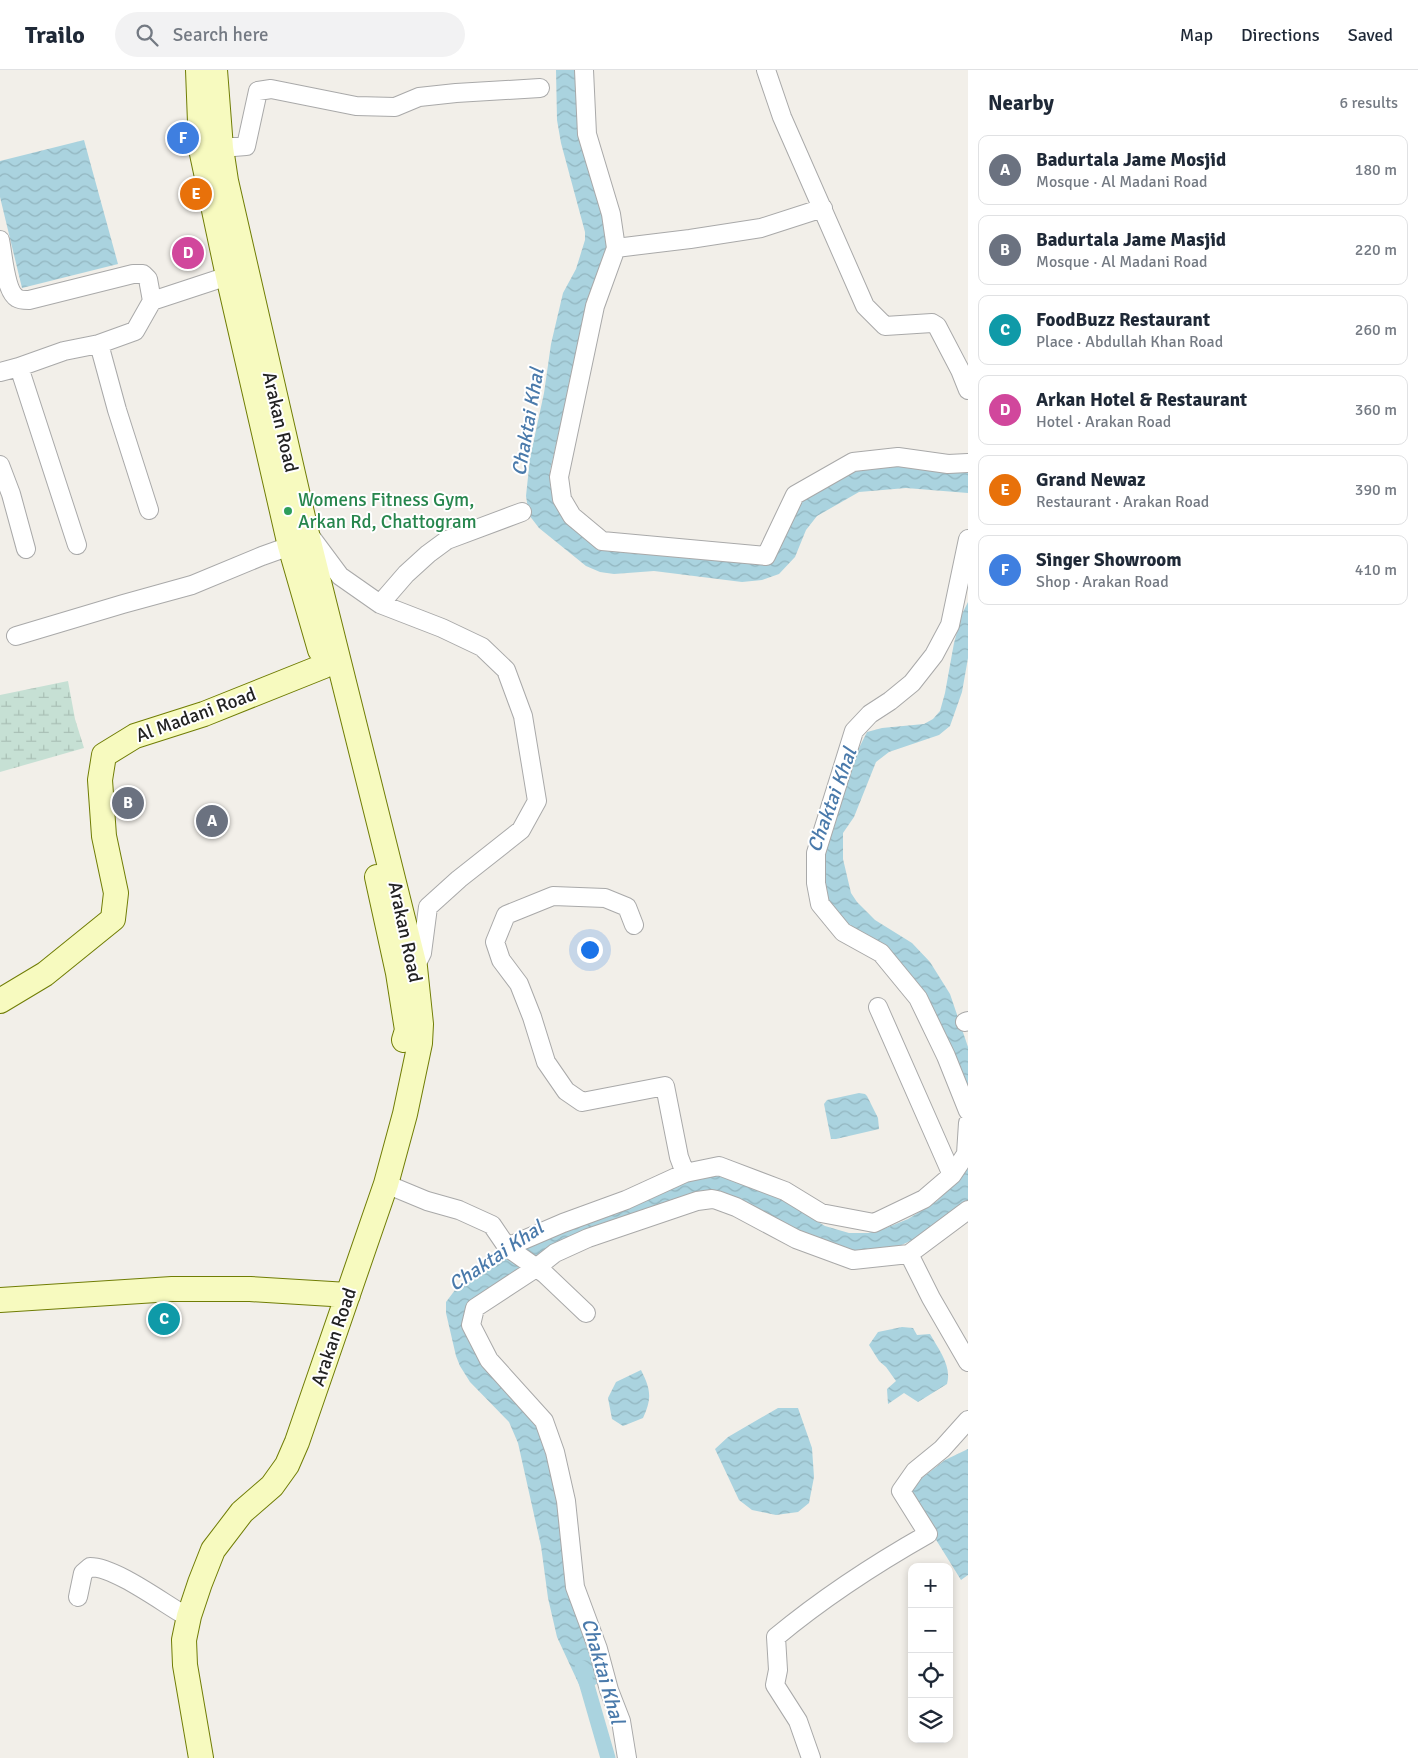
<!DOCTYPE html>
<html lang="en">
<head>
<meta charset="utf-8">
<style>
	body { margin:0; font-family:Signika,sans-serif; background:#f2f2f3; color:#1f2937 }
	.controls { position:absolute; right:15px; bottom:15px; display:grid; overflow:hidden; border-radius:10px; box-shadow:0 2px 8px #0003 }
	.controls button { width:45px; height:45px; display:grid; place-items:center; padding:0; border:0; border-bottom:1px solid #e0e1e3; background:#fff; color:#1f2937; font:25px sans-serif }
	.you { position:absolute; left:589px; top:879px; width:18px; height:18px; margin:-12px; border:4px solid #fff; border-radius:50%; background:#1a73e8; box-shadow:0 0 0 8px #1a73e833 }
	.badge { display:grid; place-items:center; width:32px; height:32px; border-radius:50%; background:#b45309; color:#fff; font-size:16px; font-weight:700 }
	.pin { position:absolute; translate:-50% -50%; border:2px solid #fff; box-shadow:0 1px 5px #0006 }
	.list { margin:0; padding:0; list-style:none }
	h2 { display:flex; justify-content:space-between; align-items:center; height:65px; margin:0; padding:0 20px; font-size:21px }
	h2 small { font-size:16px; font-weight:400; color:#747a83 }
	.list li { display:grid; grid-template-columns:32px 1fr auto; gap:15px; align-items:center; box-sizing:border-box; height:70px; margin:0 10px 10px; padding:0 10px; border:1px solid #e0e1e3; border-radius:10px }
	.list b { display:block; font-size:19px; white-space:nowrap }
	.list p { margin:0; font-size:16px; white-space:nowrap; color:#747a83 }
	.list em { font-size:16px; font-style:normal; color:#747a83 }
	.icon { flex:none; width:28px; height:28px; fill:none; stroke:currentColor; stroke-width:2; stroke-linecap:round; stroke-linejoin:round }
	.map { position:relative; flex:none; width:968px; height:1688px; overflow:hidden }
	header { display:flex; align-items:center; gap:30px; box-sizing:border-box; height:70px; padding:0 25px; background:#fff; border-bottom:1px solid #e0e1e3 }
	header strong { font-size:24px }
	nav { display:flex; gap:28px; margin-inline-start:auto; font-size:18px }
	.search { width:350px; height:45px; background:#f2f2f3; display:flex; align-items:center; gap:12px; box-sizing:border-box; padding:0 18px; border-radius:28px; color:#747a83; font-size:19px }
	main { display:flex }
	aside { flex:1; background:#fff }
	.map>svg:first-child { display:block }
	.wetland { fill:url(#wetland-marsh) }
	.water { fill:url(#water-waves) }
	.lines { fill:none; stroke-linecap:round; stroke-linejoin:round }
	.canal { stroke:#aad3df; stroke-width:15 }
	.street-casing { stroke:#a9a9a9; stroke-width:20 }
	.secondary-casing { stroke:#707d05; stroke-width:26 }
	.street { stroke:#fff; stroke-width:18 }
	.secondary { stroke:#f7fabf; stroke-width:24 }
	.leisure-dot { fill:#2e9e5b; stroke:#fff; stroke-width:2 }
	.labels { text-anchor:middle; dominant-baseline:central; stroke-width:4; stroke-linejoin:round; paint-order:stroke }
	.street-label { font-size:19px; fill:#222; stroke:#fff }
	.leisure-label { font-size:19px; fill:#27864d; stroke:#fff; text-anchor:start }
	.water-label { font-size:20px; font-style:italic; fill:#4a7aab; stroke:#fff }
</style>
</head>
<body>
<header>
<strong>Trailo</strong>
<div class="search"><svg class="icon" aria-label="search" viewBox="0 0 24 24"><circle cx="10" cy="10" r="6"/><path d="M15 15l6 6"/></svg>Search here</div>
<nav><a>Map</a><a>Directions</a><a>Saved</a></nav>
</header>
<main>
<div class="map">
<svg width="968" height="1688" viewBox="0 0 968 1688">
	<defs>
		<pattern id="wetland-marsh" width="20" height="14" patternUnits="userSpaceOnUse" patternTransform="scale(1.25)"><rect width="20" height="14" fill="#c6e0d4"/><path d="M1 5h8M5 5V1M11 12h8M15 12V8" fill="none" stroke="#aac0b6"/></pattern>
		<pattern id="water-waves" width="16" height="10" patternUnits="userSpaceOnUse" patternTransform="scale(1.25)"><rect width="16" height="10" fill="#aad3df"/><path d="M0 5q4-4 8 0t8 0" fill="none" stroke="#92b5bf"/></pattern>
	</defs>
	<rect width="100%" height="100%" fill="#f2efe9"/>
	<!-- wetland -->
	<path class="wetland" d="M 68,611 L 75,649 L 84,678 L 0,702 L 0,625 Z"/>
	<!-- water -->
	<path class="water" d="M 556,0 L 578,0 L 581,64 L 591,106 L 610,164 L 606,183 L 583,257 L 550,401 L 550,414 L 554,430 L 597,472 L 762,488 L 800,429 L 856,397 L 876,393 L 968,402 L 968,423 L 906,418 L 859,422 L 817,446 L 806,460 L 795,487 L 779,504 L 762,510 L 742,512 L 654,501 L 614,504 L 600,502 L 586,496 L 539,458 L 529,445 L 526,426 L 530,388 L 544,323 L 551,274 L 563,223 L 576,199 L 585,170 L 585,162 L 561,73 L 557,50 Z
		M 84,70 L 118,194 L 22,218 L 0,127 L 0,91 Z
		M 968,532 L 968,588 L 962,622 L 950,656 L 939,665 L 889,682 L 876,692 L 854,747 L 843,763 L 843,789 L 851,823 L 857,832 L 875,850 L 912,873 L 930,892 L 950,924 L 968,977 L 968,1031 L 942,964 L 825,831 L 821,796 L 853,690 L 867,662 L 882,658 L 924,654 L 933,649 L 940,641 L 945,623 L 954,573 L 962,544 Z
		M 859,1023 L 865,1024 L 867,1026 L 878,1048 L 879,1059 L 836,1069 L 831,1069 L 824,1034 L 827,1030 Z
		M 968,1093 L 968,1130 L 934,1160 L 893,1179 L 845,1184 L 719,1128 L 579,1169 L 469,1240 L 529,1339 L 539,1360 L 548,1390 L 564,1466 L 574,1536 L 586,1575 L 601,1612 L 582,1621 L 557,1567 L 548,1528 L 541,1476 L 518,1373 L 509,1352 L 470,1312 L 460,1296 L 456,1286 L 446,1243 L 446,1232 L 455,1220 L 500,1188 L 529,1172 L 709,1101 L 772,1124 L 825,1156 L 849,1163 L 868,1163 L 886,1158 L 908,1149 L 937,1131 L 955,1113 Z
		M 902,1257 L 913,1258 L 917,1265 L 930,1264 C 939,1280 952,1296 947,1314 L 918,1332 L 904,1323 L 888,1334 L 887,1319 L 896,1311 L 886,1297 L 879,1291 L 869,1275 L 878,1262 Z
		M 641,1300 C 651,1320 652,1328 643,1348 L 623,1356 L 612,1349 L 608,1328 L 616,1312 Z
		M 778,1338 L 798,1338 L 812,1378 L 814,1407 L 809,1433 L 798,1442 L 776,1445 L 752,1440 L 739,1430 L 715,1379 L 728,1367 Z
		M 968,1379 L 968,1505 L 961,1510 L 912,1431 L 909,1418 L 945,1390 Z"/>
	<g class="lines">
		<!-- canal -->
		<path class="canal" d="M 582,1598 L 608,1688"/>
		<!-- street casing -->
		<g class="street-casing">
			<path id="street" d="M 584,0 L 587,64 L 611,144 L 616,178 L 595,236 L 559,407 L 562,429 L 572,446 L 602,471 L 766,486 L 795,425 L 853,392 L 898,387 L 948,394 L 968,393
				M 766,0 L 782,47 L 865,236 L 885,256 L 932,253 L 937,256 L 960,300 L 968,320
				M 221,78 L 246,76 L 258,21 L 271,19 L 356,36 L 395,37 L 419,27 L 456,23 L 540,18
				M 0,170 C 3,183 5,221 17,228 C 20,230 25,230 29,230 L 133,204 L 143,204 L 148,209 L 152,231
				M 616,178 L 690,169 L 761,158 L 823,138
				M 0,302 L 19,297
				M 0,395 L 11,424 L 26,479
				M 149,440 L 117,340 L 99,274 L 135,261 L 152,231 L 228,206
				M 311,467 L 340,506 L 380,534 L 442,558 L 482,577 L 506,600 L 523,646 L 537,731 L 521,760 L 459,809 L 428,837 L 422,883 L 415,897
				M 968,469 L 950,555 L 934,585 L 912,613 L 890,631 L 870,644 L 854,661 L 816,783 L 816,813 L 820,834 L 843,862 L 881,883 L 918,928 L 946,986 L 968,1041
				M 77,475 L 19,297 L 64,281 L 99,274
				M 380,534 L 406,504 L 428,484 L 447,470 L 522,442
				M 16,566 L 123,534 L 192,515 L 262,486 L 290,476
				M 634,855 L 627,837 L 605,828 L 553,826 L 506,845 L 495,872 L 501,890 L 519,914 L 532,947 L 546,992 L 566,1021 L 582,1032 L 665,1016 L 679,1087 L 685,1103 L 719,1096 L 785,1121 L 821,1143 L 874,1153 L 924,1129 L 952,1105 L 966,1084 L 968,1053
				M 878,937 L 952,1105
				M 965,952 L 968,951
				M 386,1114 L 427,1131 L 459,1140 L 492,1155 L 507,1177 L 545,1204 L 586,1243
				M 507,1177 L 563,1153 L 626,1130 L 685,1103
				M 909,1184 L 931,1228 L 968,1292
				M 78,1527 L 83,1503 L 90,1497 C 114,1497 159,1530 181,1543
				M 627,1688 L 621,1651 L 609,1620 L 598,1579 L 575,1517 L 566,1431 L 555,1382 L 544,1351 L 489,1290 L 471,1255 L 475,1238 L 536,1198 L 555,1183 L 588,1168 L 697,1131 L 712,1129 L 717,1130 L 736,1137 L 796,1169 L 853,1190 L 909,1184 L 968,1140
				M 811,1688 L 798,1651 L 775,1615 L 778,1600 L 776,1567 C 823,1528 875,1494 928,1464 L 901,1421 L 915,1401 L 942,1379 L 968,1350"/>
		</g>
		<!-- secondary casing -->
		<g class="secondary-casing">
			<path id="secondary" d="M 198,0 L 201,79 L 228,206 L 290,476 L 320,580
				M 377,807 L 398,903 L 407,960 L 404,970
				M 0,931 L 45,904 L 113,849 L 116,823 L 104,766 L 100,710 L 104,685 L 135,666 L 204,644 L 324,596
				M 0,1230 L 172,1219 L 250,1219 L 348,1225
				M 201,1688 L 185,1595 L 184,1570 L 189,1546 L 200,1513 L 213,1480 L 242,1442 L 272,1416 L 287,1395 L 297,1372 L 386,1114 L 405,1044 L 420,973 L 421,954 L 415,897 L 305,456 L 226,111 L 221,78 L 215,0"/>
		</g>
		<!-- street -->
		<use href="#street" class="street"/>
		<!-- secondary -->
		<use href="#secondary" class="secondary"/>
	</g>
	<!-- markers -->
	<circle class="leisure-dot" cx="288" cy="441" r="5"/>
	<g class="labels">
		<!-- street labels -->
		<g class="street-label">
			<text transform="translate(280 352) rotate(77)">Arakan Road</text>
			<text transform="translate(196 645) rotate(-20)">Al Madani Road</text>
			<text transform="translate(405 862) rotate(78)">Arakan Road</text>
			<text transform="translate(334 1267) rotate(-71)">Arakan Road</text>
		</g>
		<!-- leisure labels -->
		<g class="leisure-label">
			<text x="298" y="430">Womens Fitness Gym,<tspan x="298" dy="22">Arkan Rd, Chattogram</tspan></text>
		</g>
		<!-- water labels -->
		<g class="water-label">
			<text transform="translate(528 352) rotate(-80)">Chaktai Khal</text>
			<text transform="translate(832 730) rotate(-70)">Chaktai Khal</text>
			<text transform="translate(496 1186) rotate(-34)">Chaktai Khal</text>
			<text transform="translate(603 1601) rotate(74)">Chaktai Khal</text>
		</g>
	</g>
</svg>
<div class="controls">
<button>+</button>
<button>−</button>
<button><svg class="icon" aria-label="locate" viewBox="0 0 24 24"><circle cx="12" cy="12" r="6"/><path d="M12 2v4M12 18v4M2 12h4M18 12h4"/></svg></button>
<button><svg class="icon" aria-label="layers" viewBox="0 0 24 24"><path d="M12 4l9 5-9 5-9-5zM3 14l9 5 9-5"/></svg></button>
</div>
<div class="you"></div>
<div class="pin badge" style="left:212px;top:751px;background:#6b7280">A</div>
<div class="pin badge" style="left:128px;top:733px;background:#6b7280">B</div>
<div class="pin badge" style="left:164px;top:1249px;background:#0f9aa8">C</div>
<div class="pin badge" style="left:188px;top:183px;background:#d1479c">D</div>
<div class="pin badge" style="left:196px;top:124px;background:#e8710a">E</div>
<div class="pin badge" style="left:183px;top:68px;background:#3f7fe0">F</div>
</div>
<aside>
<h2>Nearby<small>6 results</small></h2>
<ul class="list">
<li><span class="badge" style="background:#6b7280">A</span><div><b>Badurtala Jame Mosjid</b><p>Mosque · Al Madani Road</p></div><em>180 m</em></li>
<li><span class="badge" style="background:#6b7280">B</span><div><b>Badurtala Jame Masjid</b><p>Mosque · Al Madani Road</p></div><em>220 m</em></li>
<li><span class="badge" style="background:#0f9aa8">C</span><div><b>FoodBuzz Restaurant</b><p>Place · Abdullah Khan Road</p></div><em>260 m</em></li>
<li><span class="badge" style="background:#d1479c">D</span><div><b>Arkan Hotel &amp; Restaurant</b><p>Hotel · Arakan Road</p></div><em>360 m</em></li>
<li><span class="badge" style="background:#e8710a">E</span><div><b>Grand Newaz</b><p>Restaurant · Arakan Road</p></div><em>390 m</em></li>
<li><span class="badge" style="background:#3f7fe0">F</span><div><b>Singer Showroom</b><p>Shop · Arakan Road</p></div><em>410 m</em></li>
</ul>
</aside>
</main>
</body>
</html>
